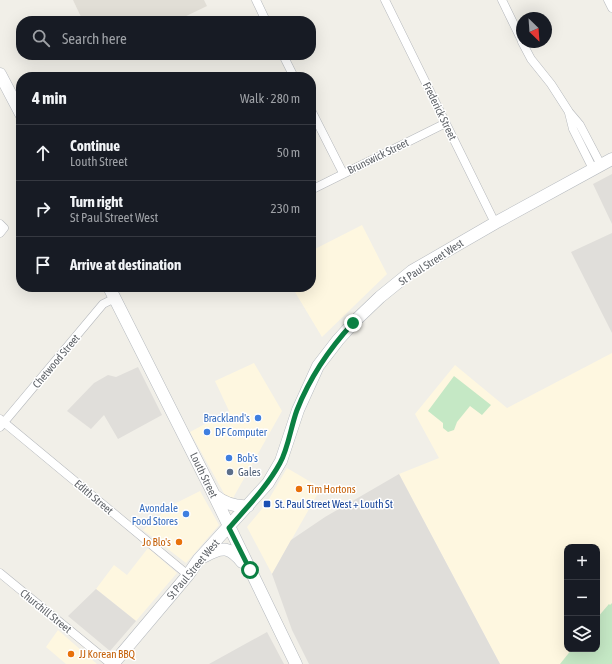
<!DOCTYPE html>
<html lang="en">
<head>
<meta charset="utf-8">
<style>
	body { margin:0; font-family:"Asap Condensed",sans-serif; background:#20242c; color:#f1f3f6 }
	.controls { position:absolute; right:12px; bottom:12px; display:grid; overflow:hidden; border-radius:8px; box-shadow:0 4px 16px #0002 }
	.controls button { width:36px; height:36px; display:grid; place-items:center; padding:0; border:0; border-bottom:1px solid #363941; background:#171b24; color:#f1f3f6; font:20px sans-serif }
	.compass { position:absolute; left:516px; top:12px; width:36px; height:36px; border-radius:50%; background:#171b24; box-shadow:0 4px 16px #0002; rotate:155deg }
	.stop { position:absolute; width:12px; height:12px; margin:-9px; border:3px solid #0b8043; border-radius:50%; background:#fff }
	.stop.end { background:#0b8043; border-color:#fff; box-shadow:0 1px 4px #0008 }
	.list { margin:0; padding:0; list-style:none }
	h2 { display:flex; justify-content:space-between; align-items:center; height:52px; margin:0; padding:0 16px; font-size:17px }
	h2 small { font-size:13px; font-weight:400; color:#9ea1a6 }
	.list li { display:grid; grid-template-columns:26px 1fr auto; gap:12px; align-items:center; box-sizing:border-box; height:56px; padding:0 16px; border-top:1px solid #363941 }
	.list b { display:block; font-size:15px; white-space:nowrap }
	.list p { margin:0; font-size:13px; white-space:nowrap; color:#9ea1a6 }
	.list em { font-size:13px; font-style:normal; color:#9ea1a6 }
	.icon { flex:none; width:22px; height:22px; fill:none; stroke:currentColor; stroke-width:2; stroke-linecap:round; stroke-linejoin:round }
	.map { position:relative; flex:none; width:612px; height:664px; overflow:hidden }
	.search { position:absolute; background:#171b24; box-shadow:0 4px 16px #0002; left:16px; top:16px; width:300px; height:44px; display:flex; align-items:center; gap:10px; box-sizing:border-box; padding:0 14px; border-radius:16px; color:#9ea1a6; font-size:15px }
	.panel { position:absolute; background:#171b24; box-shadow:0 4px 16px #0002; left:16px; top:72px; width:300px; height:220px; border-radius:16px }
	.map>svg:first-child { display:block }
	.commercial { fill:#fef7e0; fill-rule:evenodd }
	.industrial { fill:#e0deda }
	.education { fill:#e1ded6 }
	.green { fill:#c5e8c5 }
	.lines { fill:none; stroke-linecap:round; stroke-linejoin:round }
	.street-casing { stroke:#b5b8bc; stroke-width:9 }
	.secondary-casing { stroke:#b6babf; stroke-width:13 }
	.street { stroke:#fff; stroke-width:8 }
	.secondary { stroke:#fff; stroke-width:12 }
	.route { stroke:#0b8043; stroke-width:5 }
	.shop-dot { fill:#3f7fe0; stroke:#fff; stroke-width:1.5 }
	.service-dot { fill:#5c6f8a; stroke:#fff; stroke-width:1.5 }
	.food-dot { fill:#e8710a; stroke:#fff; stroke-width:1.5 }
	.transit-dot { fill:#1a4fb4; stroke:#fff; stroke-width:1.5 }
	.labels { text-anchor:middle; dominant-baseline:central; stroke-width:3; stroke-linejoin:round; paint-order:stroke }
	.street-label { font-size:11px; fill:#5f6368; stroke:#fff }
	.shop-label { font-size:11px; fill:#366cbe; stroke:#fff; text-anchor:end }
	.service-label { font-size:11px; fill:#4e5e75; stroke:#fff; text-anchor:start }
	.food-label { font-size:11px; fill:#c56008; stroke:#fff; text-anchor:start }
	.transit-label { font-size:11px; fill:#164399; stroke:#fff; text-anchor:start }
</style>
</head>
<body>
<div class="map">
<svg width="612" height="664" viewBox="0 0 612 664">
	<rect width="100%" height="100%" fill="#f1efe8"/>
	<!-- commercial -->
	<path class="commercial" d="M 362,225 L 387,274 L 322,337 L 292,287 L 311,287 L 311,251 Z
		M 612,353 L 612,664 L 500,664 L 399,474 L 439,458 L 415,414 L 455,365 L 507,408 ZM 567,547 L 597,547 L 597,649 L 567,649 Z
		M 254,363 L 282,411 L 233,498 L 226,497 L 190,432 L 229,411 L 215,381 Z
		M 287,468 L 321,488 L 272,574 L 247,527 L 266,504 Z
		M 200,491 L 219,525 L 186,563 L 143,530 L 170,506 Z
		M 148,548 L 177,573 L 136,621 L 96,589 L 114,565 L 127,575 Z
		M 58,630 L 97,664 L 66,664 L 46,647 Z"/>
	<!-- industrial -->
	<path class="industrial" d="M 612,174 L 612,224 L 593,184 Z
		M 612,233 L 612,333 L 571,252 Z
		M 138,367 L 162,415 L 118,439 L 104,415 L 91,429 L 67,411 L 94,383 L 108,375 L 116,377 Z
		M 399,474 L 500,664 L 309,664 L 292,630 L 272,574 L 291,540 L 325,517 Z
		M 96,589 L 136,621 L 110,651 L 68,616 Z
		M 267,632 L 284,664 L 209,664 Z"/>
	<!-- education -->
	<path class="education" d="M 73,0 L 204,0 L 207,6 L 176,21 L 83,21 Z"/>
	<!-- green -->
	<path class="green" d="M 454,376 L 491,405 L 482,415 L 470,406 L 457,422 L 454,430 L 448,432 L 443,428 L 443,423 L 428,411 Z
		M 612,603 L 612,664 L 560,664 L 572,649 L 597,649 L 597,618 L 609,604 L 610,605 Z"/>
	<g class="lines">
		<!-- street casing -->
		<g class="street-casing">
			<path id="street" d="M 256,0 L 266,21
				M 385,0 L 495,223
				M 502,0 L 522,41
				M 608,0 L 612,8
				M 522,42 L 531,59 L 551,84 L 569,112 L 580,125 L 601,165
				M 283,55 L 294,77
				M 311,110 L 343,173
				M 569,113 L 573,129 L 593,169
				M 311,190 L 446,123
				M 0,224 L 4,228 L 0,233
				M 0,419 L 188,575
				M 0,427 L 103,304 L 115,298
				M 0,573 L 111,664"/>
		</g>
		<!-- secondary casing -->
		<g class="secondary-casing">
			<path id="secondary" d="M 0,74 L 21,114
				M 109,287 L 212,491 L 296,664
				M 214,495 C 224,503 234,507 248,506
				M 205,556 C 223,546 230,547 242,562
				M 113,664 L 188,575 L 199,559 L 268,483 L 281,461 L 298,410 L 318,366 L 338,340 L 357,319 L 380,297 L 412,271 L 495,223 L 612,159"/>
		</g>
		<!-- street -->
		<use href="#street" class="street"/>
		<!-- secondary -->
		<use href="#secondary" class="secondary"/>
	</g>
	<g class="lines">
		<!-- route -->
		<path class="route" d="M 250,570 L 229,528 C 247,507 267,487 280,463 C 288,449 291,426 297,410 C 310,377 329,349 353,323"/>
	</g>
	<!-- markers -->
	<g class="shop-dot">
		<circle cx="258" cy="418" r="4"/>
		<circle cx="207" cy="432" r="4"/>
		<circle cx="229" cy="458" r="4"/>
		<circle cx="186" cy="514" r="4"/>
	</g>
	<circle class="service-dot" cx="230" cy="472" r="4"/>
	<g class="food-dot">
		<circle cx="299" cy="489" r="4"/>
		<circle cx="179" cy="542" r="4"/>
		<circle cx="71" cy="654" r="4"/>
	</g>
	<rect class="transit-dot" x="263" y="500" width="8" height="8" rx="2"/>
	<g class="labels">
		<!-- street labels -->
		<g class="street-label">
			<text transform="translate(440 111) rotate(64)">Frederick Street</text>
			<text transform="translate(378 156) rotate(-26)">Brunswick Street</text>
			<text transform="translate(431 262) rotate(-33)">St Paul Street West</text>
			<text transform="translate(56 361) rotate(-50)">Chetwood Street</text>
			<text transform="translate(204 475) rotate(64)">Louth Street</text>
			<text transform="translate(94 497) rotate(40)">Edith Street</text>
			<text transform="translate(193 569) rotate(-50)">St Paul Street West</text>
			<text transform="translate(46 611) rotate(39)">Churchill Street</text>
		</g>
		<!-- shop labels -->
		<g class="shop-label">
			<text x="250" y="418">Brackland's</text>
			<text x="215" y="432" text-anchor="start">DF Computer</text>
			<text x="237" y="458" text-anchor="start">Bob's</text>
			<text x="178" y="508">Avondale<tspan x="178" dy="13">Food Stores</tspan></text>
		</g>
		<!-- service labels -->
		<g class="service-label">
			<text x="238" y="472">Gales</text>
		</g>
		<!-- food labels -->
		<g class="food-label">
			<text x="307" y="489">Tim Hortons</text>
			<text x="171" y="542" text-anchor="end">Jo Blo's</text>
			<text x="79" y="654">JJ Korean BBQ</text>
		</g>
		<!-- transit labels -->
		<g class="transit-label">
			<text x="275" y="504">St. Paul Street West + Louth St</text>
		</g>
	</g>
</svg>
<div class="controls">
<button>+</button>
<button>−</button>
<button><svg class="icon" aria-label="layers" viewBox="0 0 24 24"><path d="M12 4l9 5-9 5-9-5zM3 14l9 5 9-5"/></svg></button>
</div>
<svg class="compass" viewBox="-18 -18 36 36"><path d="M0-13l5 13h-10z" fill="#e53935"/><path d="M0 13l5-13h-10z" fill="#9ea1a6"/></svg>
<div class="stop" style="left:250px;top:570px"></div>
<div class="stop end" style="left:353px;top:323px"></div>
<div class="search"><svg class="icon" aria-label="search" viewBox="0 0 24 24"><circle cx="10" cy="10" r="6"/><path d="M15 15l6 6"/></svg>Search here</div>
<section class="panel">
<h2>4 min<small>Walk · 280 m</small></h2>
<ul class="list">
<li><svg class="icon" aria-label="ahead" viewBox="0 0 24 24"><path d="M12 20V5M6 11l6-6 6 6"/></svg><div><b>Continue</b><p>Louth Street</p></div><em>50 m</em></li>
<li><svg class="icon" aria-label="right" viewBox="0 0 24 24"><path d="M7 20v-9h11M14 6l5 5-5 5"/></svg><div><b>Turn right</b><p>St Paul Street West</p></div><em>230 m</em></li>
<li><svg class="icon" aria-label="arrive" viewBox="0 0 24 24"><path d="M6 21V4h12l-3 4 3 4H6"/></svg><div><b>Arrive at destination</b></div></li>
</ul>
</section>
</div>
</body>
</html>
